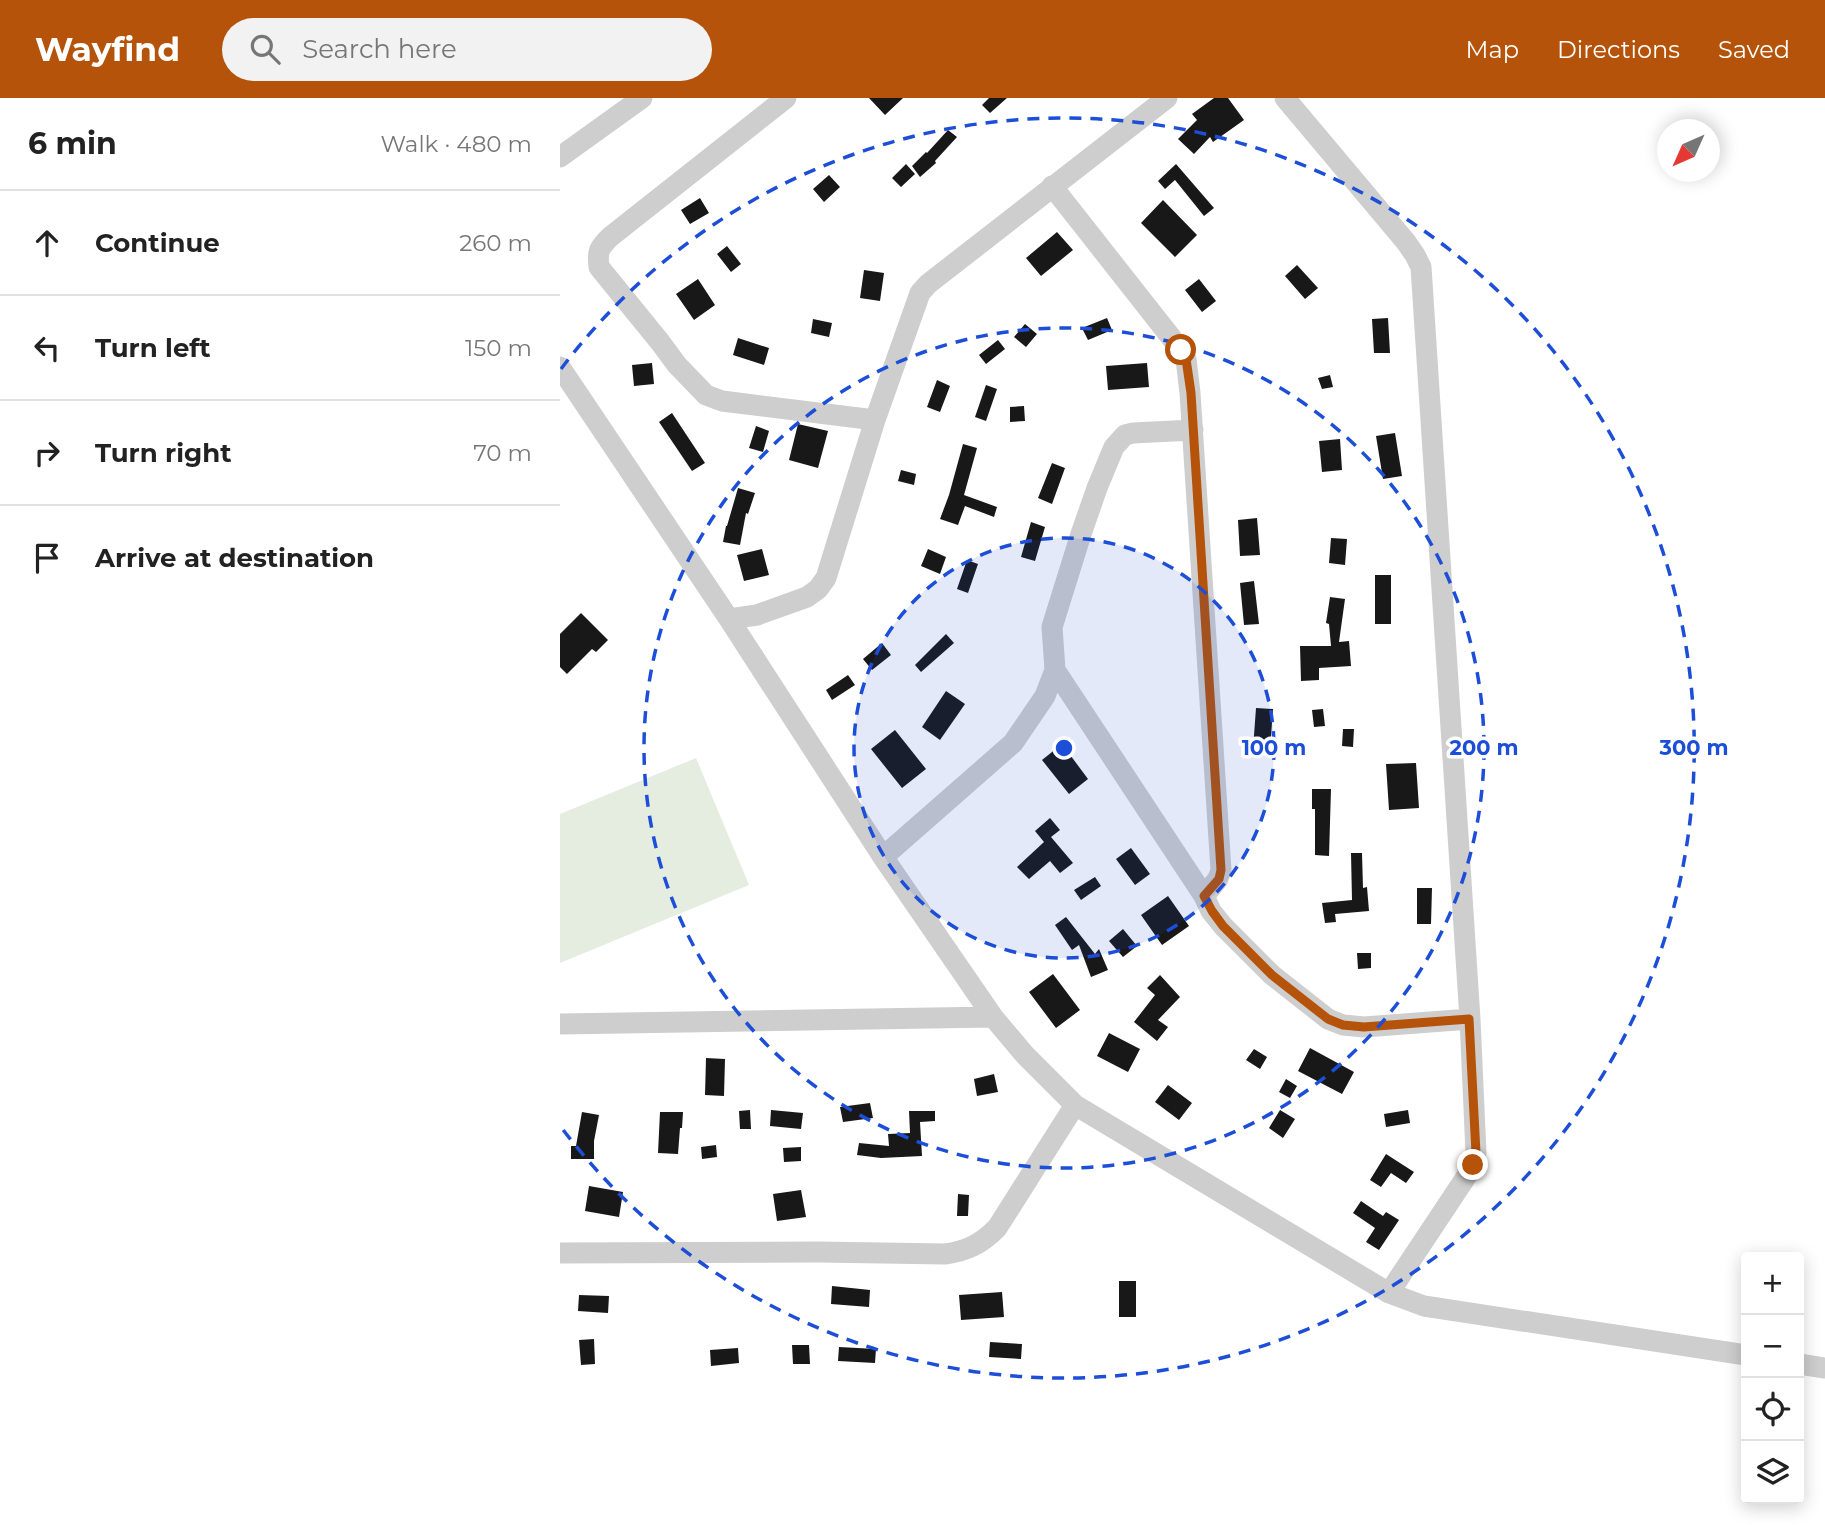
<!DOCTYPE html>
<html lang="en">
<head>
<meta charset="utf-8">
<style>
	body { margin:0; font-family:Montserrat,sans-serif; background:#f2f2f2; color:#222 }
	.controls { position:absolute; right:21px; bottom:21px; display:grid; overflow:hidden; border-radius:7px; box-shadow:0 4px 18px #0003 }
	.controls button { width:63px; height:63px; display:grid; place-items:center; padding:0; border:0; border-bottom:2px solid #e0e0e0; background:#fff; color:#222; font:35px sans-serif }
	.compass { position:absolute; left:1097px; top:21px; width:63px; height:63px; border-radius:50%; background:#fff; box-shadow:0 4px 18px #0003; rotate:225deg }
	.stop { position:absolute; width:21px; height:21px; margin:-16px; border:5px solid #b45309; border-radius:50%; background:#fff }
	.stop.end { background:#b45309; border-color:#fff; box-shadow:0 2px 7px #0008 }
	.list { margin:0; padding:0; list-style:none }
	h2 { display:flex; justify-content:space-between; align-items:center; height:91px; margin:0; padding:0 28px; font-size:30px }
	h2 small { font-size:23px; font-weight:400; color:#767676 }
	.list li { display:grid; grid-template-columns:46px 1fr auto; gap:21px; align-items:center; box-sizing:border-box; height:105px; padding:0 28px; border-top:2px solid #e0e0e0 }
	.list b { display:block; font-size:26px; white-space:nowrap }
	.list em { font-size:23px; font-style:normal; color:#767676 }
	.icon { flex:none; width:38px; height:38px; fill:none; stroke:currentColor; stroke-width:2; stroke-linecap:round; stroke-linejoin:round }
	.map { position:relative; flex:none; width:1265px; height:1427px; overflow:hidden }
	header { display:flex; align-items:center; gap:42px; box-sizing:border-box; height:98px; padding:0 35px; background:#b45309; color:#fff }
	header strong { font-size:33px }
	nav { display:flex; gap:38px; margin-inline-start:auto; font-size:24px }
	.search { width:490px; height:63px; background:#f2f2f2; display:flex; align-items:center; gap:18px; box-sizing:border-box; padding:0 24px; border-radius:38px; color:#767676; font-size:26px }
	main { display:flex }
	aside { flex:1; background:#fff }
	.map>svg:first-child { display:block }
	.green { fill:#e5ede0 }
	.building { fill:#181818 }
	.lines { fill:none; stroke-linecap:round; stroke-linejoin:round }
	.minor { stroke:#cecece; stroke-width:21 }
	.route { stroke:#b45309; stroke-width:9 }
	.ring { fill:none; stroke:#1d4ed8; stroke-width:3.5; stroke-dasharray:12 9 }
	.centre { fill:#1d4ed8; stroke:#fff; stroke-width:3.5 }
	.ring-label { font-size:21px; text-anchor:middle; font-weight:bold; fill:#1d4ed8; stroke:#fff; stroke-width:7; stroke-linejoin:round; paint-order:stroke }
</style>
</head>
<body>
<header>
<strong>Wayfind</strong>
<div class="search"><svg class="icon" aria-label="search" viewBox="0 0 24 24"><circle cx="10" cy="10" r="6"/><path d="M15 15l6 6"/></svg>Search here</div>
<nav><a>Map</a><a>Directions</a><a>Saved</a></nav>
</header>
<main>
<aside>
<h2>6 min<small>Walk · 480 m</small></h2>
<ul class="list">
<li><svg class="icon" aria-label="ahead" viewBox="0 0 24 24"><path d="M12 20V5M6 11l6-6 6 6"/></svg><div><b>Continue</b></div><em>260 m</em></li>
<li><svg class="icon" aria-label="left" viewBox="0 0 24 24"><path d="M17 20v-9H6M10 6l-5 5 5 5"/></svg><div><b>Turn left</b></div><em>150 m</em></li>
<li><svg class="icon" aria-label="right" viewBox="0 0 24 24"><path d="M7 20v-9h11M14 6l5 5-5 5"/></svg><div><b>Turn right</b></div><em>70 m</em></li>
<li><svg class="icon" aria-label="arrive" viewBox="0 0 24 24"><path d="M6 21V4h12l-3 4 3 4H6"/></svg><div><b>Arrive at destination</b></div></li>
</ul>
</aside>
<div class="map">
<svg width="1265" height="1427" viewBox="0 0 1265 1427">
	<rect width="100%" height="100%" fill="#fff"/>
	<!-- green -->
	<path class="green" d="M 136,660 L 189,787 L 0,865 L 0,716 Z"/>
	<!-- building -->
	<path class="building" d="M 309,0 L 343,0 L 325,17 Z
		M 429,0 L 447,0 L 430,15 L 422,7 Z
		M 654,0 L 668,0 L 684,22 L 653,44 L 650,39 L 634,56 L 618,41 L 637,22 L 632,16 Z
		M 388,32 L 397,39 L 375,63 L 376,65 L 360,79 L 352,68 L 366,54 L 367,55 Z
		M 346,66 L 355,76 L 341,89 L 332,80 Z
		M 616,66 L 654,110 L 644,118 L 615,82 L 605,91 L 598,83 Z
		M 269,77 L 280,89 L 264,104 L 253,91 Z
		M 140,100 L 149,115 L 130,126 L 121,112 Z
		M 603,102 L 637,137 L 615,159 L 581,125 Z
		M 497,134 L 513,152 L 481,178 L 466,160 Z
		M 167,148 L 181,166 L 171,174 L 157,156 Z
		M 737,167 L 758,190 L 745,201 L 725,178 Z
		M 304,172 L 324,175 L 320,203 L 300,200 Z
		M 138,181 L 155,207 L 134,222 L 116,196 Z
		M 639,181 L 656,203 L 642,214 L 625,192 Z
		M 547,220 L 552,232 L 528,242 L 522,230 Z
		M 828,220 L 830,255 L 814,255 L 812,221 Z
		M 253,221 L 272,225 L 269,239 L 251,235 Z
		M 465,226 L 477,236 L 466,249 L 454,239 Z
		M 178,240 L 209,250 L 204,267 L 173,257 Z
		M 438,242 L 445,251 L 426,266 L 419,257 Z
		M 92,265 L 94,286 L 74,288 L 72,267 Z
		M 587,265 L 589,289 L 548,292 L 546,268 Z
		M 770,277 L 773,289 L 762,291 L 758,280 Z
		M 377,282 L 390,288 L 380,314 L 367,309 Z
		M 426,287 L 437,291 L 426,323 L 415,319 Z
		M 464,308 L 465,323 L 450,324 L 450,309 Z
		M 112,315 L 145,365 L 132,373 L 99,324 Z
		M 238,326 L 268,333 L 258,370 L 229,362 Z
		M 196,328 L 209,333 L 203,354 L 189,350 Z
		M 835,335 L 842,378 L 823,381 L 816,338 Z
		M 780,341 L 782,372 L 762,374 L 759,343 Z
		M 403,346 L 417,350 L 404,397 L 437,409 L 434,419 L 405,408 L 398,427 L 380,421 L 389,397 Z
		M 492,365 L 505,370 L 492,406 L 478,400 Z
		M 341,372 L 356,376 L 354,387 L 338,383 Z
		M 178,390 L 195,395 L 188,416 L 186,415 L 180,447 L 163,444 L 166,428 L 167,428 Z
		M 697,420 L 700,457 L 680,458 L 678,422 Z
		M 471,424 L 485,429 L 475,463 L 461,459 Z
		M 771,440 L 787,441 L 785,467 L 769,465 Z
		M 202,451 L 209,477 L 184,483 L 177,457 Z
		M 368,451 L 386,459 L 380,476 L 361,468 Z
		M 407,462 L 418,466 L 408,495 L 397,491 Z
		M 815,477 L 831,477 L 831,526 L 815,526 Z
		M 694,483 L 699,526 L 684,527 L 680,485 Z
		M 770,499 L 785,501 L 779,544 L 789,543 L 791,568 L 759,570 L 759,582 L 741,583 L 740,548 L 771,548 L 769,526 L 766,525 Z
		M 21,515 L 48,542 L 36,554 L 32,551 L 7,576 L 0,569 L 0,536 Z
		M 386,536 L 394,545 L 361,574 L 355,567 Z
		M 322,545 L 331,557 L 312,572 L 303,561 Z
		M 288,577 L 295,587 L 272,602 L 266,592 Z
		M 386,593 L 405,606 L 380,642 L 362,629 Z
		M 696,610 L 713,611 L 710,652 L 693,651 Z
		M 763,611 L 765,628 L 754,629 L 752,612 Z
		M 783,631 L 794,631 L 793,649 L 782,648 Z
		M 335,632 L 366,671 L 342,690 L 311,651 Z
		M 502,646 L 528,681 L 509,696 L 482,662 Z
		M 856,665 L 859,710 L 829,712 L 826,666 Z
		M 752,691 L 771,691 L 769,758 L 755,757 L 755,711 L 752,711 Z
		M 490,720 L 500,732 L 491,739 L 513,765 L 500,775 L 490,763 L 469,781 L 457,769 L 484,744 L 475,733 Z
		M 571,750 L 590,776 L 575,787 L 556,761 Z
		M 791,755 L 802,755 L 803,790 L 807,789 L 809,813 L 775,816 L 776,824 L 765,825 L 762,805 L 792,802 Z
		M 535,779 L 541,788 L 521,802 L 514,792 Z
		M 857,790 L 872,790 L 871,826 L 857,826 Z
		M 608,798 L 629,828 L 602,847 L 581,817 Z
		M 506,819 L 535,856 L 539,851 L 548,872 L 531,879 L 519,847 L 512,852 L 495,827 Z
		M 563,831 L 577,848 L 563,859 L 549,843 Z
		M 797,855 L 811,855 L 811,870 L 798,871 Z
		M 493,876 L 520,912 L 496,930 L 469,894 Z
		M 600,877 L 620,899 L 598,922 L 608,929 L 597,943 L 574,924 L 595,897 L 587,890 Z
		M 549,935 L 580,951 L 568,974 L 537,958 Z
		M 750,950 L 794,974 L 782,996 L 738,973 Z
		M 694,951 L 707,959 L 700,971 L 686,962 Z
		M 146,960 L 165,961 L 164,998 L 145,997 Z
		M 434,976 L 438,994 L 417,998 L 414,981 Z
		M 726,981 L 737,988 L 730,1000 L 719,994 Z
		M 608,987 L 632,1005 L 619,1022 L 595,1004 Z
		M 310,1005 L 313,1020 L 283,1024 L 280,1009 Z
		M 190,1012 L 191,1031 L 180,1031 L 179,1013 Z
		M 211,1012 L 243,1015 L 241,1031 L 210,1028 Z
		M 720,1012 L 735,1021 L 723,1040 L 709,1030 Z
		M 848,1012 L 850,1025 L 826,1029 L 824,1016 Z
		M 349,1013 L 375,1013 L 375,1023 L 360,1024 L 362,1058 L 321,1060 L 297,1057 L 299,1045 L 329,1048 L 328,1036 L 350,1035 Z
		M 22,1014 L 39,1017 L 34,1043 L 34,1061 L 11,1061 L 11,1048 L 16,1048 Z
		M 100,1014 L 123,1014 L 122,1030 L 120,1030 L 118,1056 L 98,1055 Z
		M 156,1047 L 157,1059 L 142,1061 L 141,1049 Z
		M 241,1049 L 241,1063 L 224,1064 L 223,1050 Z
		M 826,1056 L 854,1074 L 846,1085 L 831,1075 L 821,1089 L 810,1082 Z
		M 29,1088 L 63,1094 L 59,1119 L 25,1113 Z
		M 241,1092 L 246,1119 L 217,1123 L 213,1096 Z
		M 398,1096 L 409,1097 L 408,1118 L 397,1118 Z
		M 801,1103 L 823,1118 L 826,1114 L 839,1122 L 819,1152 L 806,1144 L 815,1130 L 793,1115 Z
		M 559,1183 L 576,1183 L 576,1219 L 559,1219 Z
		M 272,1188 L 310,1192 L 309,1209 L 271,1206 Z
		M 442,1194 L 444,1219 L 401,1222 L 399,1197 Z
		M 19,1197 L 49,1198 L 48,1215 L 18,1213 Z
		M 34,1241 L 35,1266 L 21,1267 L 19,1242 Z
		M 430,1244 L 462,1246 L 461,1261 L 429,1259 Z
		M 232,1247 L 249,1247 L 250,1266 L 233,1266 Z
		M 279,1249 L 316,1251 L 315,1265 L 278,1263 Z
		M 178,1250 L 179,1265 L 151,1268 L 150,1252 Z"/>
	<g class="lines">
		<!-- minor -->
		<path class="minor" d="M 226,0 L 50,139 C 39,150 37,153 39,169 L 100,244 L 117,267 L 146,297 L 162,303 L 315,322
			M 725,0 L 846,144 L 855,157 L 861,169 L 910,921 L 916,1055 L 913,1067 L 908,1076 L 829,1195
			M 0,59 L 82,0
			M 492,88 L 621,252 L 626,261 L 630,295 L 661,772 L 658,781 L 644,798
			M 0,269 L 169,521 L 323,759 L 433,919 L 465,957 L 515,1007 L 829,1195 L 864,1208 L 1186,1257
			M 633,332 L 573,335 L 565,337 L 554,349 L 537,390 L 521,436 L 492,529 L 495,572 L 644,798 L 651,813 L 663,828 L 712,877 L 768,921 L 783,927 L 804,929 L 910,921
			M 169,521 L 197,517 L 247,499 L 258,491 L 266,480 L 315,322 L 360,195 L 368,186 L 607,0
			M 323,759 L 453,645 L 485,598 L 495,572
			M 0,926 L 433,919
			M 0,1155 L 258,1154 L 385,1156 C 407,1153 421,1146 437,1130 L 515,1007
			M 1239,1266 L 1265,1270"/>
	</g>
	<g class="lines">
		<!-- route -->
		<path class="route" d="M 621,252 L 626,261 L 631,295 L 661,772 L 659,781 L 644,798 L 652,813 L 663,828 L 712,877 L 768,921 L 783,927 L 804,929 L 909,921 L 916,1055 L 913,1067"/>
	</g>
	<!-- distance rings -->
	<circle cx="504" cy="650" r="210" fill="#1d4ed8" fill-opacity=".12"/>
	<g class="ring">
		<circle cx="504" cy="650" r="210"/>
		<circle cx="504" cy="650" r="420"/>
		<path d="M1 271A630 630 0 1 1 1 1029"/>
	</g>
	<circle cx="504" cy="650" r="10" class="centre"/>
	<g class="ring-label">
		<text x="714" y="657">100 m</text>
		<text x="924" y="657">200 m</text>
		<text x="1134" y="657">300 m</text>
	</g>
</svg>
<div class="controls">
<button>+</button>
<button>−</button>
<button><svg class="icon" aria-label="locate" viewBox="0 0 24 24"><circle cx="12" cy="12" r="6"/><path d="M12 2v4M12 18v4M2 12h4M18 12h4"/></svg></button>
<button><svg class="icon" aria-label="layers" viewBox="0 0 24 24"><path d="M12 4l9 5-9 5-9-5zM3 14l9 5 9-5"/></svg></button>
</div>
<svg class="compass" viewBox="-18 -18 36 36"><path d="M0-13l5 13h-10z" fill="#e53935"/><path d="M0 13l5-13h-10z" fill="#767676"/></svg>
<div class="stop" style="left:621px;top:252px"></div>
<div class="stop end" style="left:913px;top:1067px"></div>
</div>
</main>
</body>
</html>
